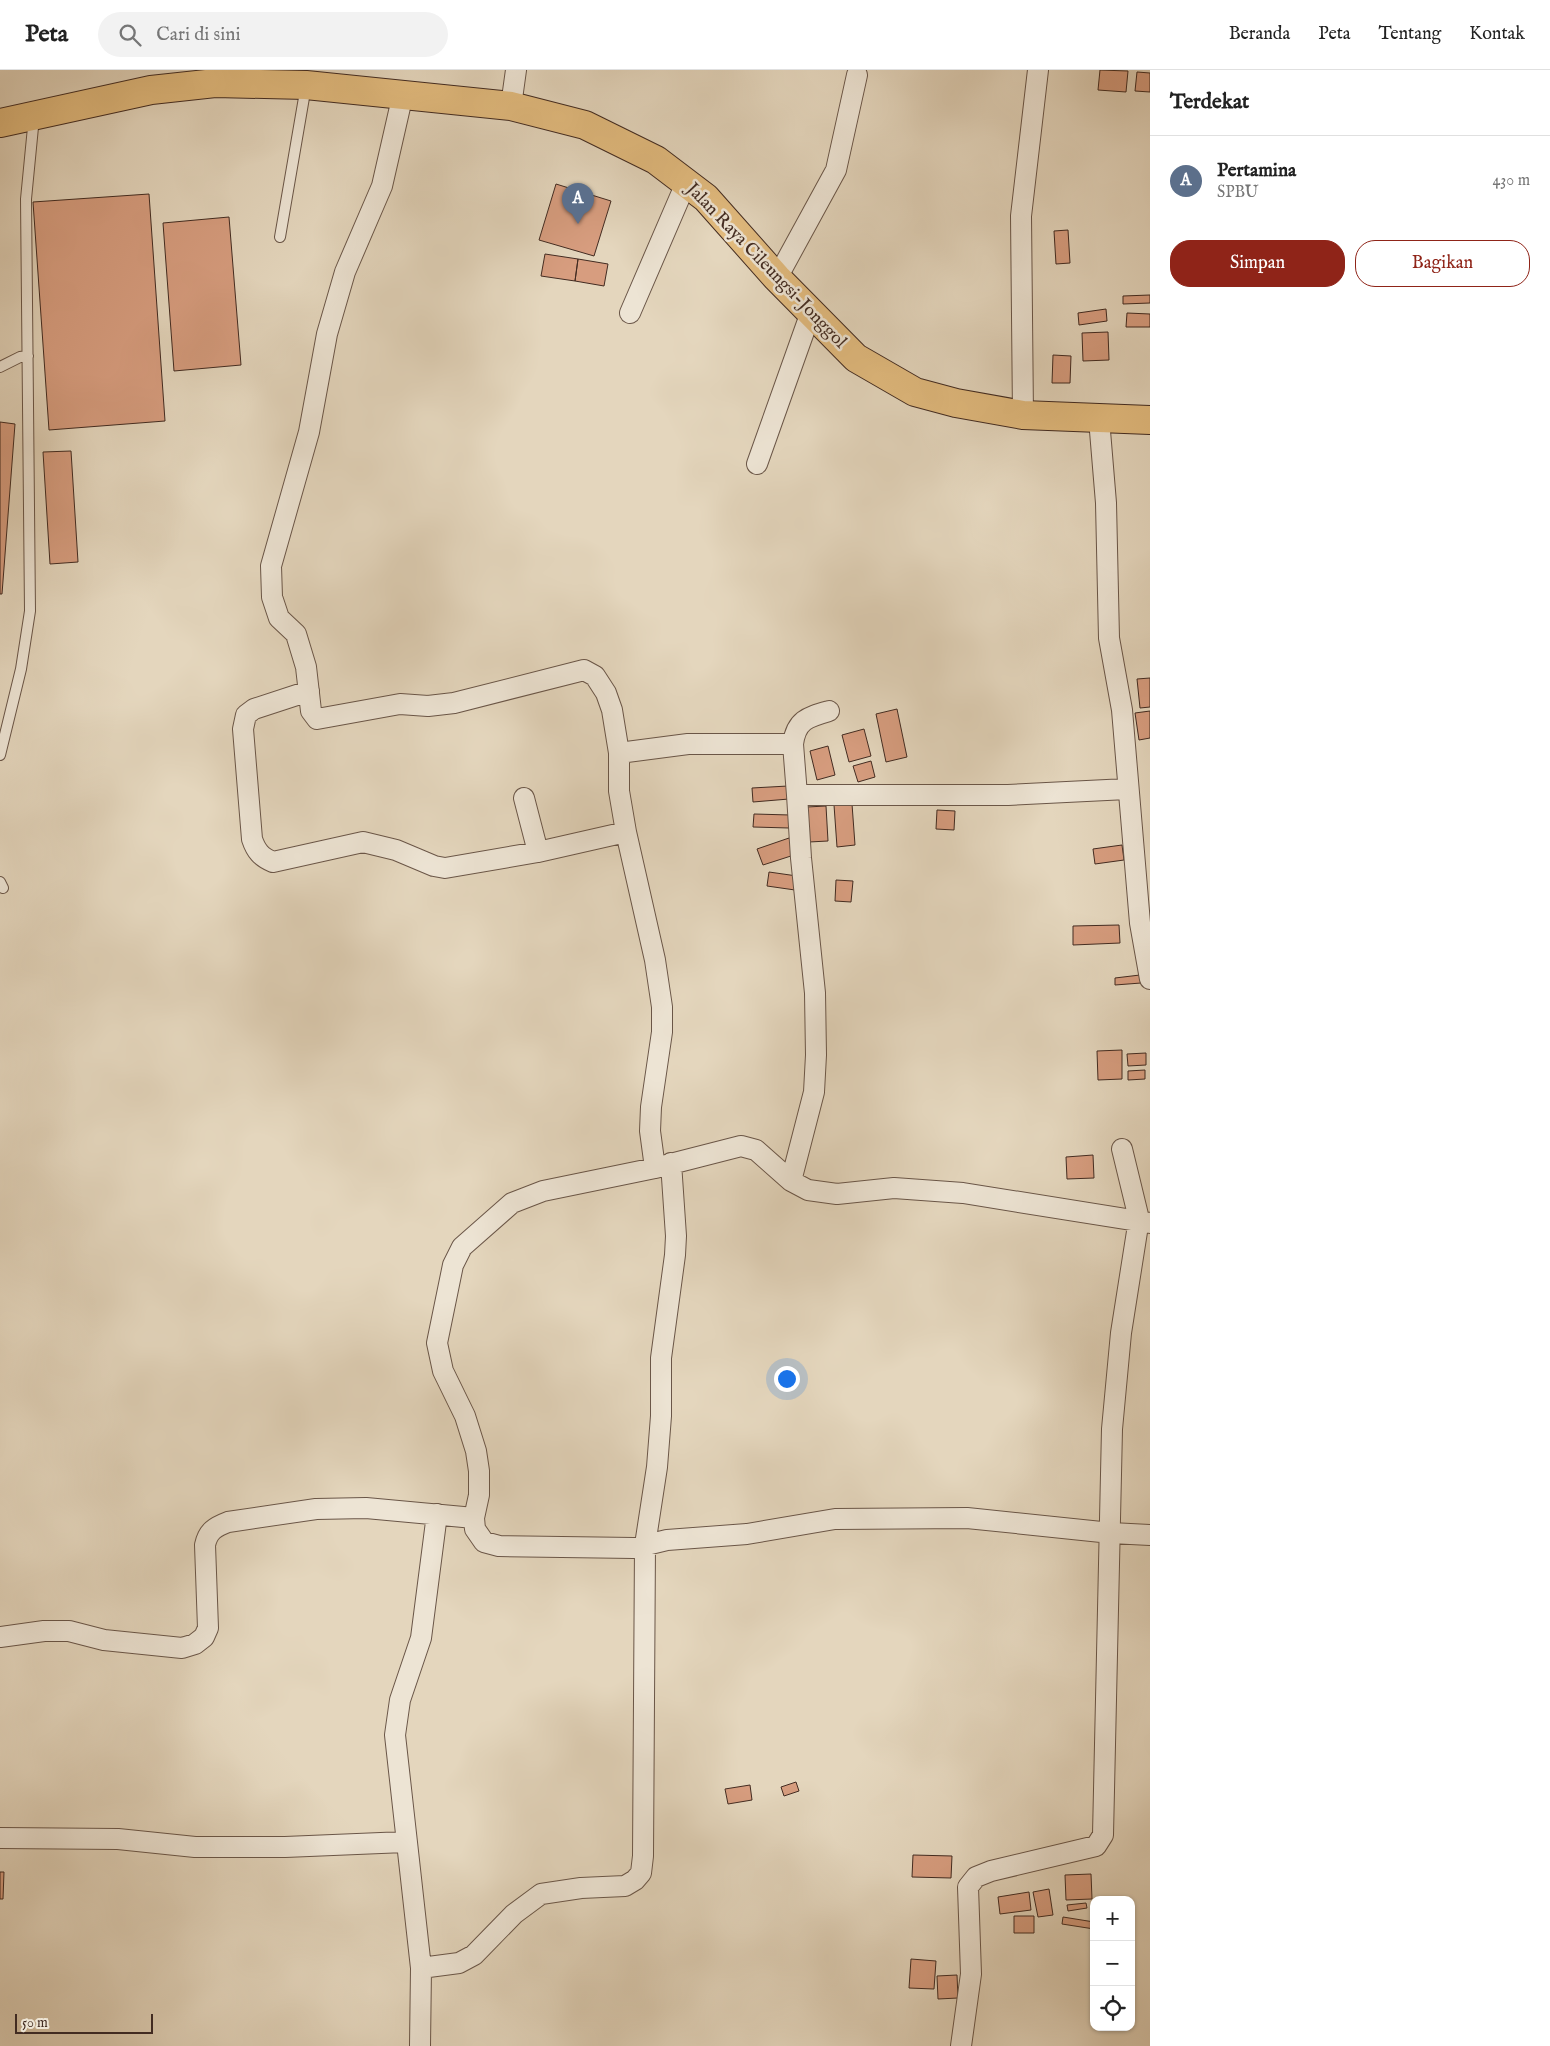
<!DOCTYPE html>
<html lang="id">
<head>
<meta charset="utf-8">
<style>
	body { margin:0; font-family:"IM FELL English",serif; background:#f2f2f2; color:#222 }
	.controls { position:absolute; right:15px; bottom:15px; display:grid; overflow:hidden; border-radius:10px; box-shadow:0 1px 4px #0004 }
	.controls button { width:45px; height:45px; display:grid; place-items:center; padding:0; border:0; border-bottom:1px solid #e0e0e0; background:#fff; color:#222; font:25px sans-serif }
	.scale { position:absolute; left:15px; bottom:12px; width:138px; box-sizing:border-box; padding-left:5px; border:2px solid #422b21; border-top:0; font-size:14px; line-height:18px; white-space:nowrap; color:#422b21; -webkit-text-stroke:4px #ede4d4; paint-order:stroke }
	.you { position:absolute; left:786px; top:1308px; width:18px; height:18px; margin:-12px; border:4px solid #fff; border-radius:50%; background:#1a73e8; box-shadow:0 0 0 8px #1a73e833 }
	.badge { display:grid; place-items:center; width:32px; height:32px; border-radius:50%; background:#8f2418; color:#fff; font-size:16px; font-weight:700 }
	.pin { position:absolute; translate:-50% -41px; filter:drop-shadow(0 1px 2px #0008) }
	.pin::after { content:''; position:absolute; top:26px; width:18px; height:15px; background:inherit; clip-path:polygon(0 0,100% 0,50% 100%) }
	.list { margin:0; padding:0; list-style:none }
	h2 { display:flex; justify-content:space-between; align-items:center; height:65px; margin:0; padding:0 20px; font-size:21px }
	h2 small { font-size:16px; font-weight:400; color:#767676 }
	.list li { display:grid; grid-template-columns:32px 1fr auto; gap:15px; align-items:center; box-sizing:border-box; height:90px; padding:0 20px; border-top:1px solid #e0e0e0 }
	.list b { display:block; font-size:19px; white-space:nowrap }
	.list p { margin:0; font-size:16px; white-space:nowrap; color:#767676 }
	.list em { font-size:16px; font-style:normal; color:#767676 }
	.actions { display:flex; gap:10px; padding:15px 20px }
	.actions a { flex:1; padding:11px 0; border:1px solid #8f2418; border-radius:20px; text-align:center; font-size:18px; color:#8f2418 }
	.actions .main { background:#8f2418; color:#fff }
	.icon { flex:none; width:28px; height:28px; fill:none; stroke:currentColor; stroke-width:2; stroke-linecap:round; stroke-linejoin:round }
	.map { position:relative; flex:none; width:1150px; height:1976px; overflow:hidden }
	header { display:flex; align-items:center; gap:30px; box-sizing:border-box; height:70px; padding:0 25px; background:#fff; border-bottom:1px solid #e0e0e0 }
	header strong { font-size:24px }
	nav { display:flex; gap:28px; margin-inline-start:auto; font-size:18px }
	.search { width:350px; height:45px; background:#f2f2f2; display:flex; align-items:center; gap:12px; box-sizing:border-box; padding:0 18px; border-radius:28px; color:#767676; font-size:19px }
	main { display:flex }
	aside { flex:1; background:#fff }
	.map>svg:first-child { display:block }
	.building { fill:#d79d7f; stroke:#422b21 }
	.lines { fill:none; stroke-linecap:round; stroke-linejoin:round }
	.lane-casing { stroke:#6a5648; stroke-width:12 }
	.street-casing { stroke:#6a5648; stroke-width:22 }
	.primary-casing { stroke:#422b21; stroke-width:30 }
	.lane { stroke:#ede4d4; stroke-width:10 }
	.street { stroke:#ede4d4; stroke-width:20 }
	.primary { stroke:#e2bb7e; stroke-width:28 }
	.labels { text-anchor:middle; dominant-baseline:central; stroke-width:5; stroke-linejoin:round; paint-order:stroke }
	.street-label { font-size:18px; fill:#422b21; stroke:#ede4d4 }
</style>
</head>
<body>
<header>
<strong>Peta</strong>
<div class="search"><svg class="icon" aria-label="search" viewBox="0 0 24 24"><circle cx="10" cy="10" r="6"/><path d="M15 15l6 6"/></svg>Cari di sini</div>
<nav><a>Beranda</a><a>Peta</a><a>Tentang</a><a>Kontak</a></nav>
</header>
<main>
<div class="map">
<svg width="1150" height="1976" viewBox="0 0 1150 1976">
	<rect width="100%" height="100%" fill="#e4d6bd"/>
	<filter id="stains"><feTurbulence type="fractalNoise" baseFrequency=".004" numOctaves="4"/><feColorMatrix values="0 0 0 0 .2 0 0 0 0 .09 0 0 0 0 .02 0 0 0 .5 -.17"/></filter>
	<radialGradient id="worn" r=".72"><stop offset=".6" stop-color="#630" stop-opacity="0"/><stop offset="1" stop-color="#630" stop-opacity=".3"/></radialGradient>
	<!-- building -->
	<path class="building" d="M 1100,0 L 1128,1 L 1126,22 L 1098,20 Z
		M 1137,2 L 1150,3 L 1150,22 L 1135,21 Z
		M 556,114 L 611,131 L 594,186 L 539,170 Z
		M 149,124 L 165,351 L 49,360 L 33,132 Z
		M 229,147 L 241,295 L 174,301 L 163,153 Z
		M 1068,160 L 1070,193 L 1056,194 L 1054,161 Z
		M 545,184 L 578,189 L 575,211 L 541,206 Z
		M 578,189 L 608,194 L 604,216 L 575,211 Z
		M 1150,225 L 1150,233 L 1123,234 L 1123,226 Z
		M 1106,239 L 1107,251 L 1079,255 L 1078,243 Z
		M 1127,243 L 1150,244 L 1150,257 L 1126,257 Z
		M 1108,262 L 1109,290 L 1083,291 L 1082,263 Z
		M 1053,285 L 1071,286 L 1070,313 L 1052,313 Z
		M 0,352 L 15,354 L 2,524 L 0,524 Z
		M 71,381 L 78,492 L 50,494 L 43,382 Z
		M 1150,608 L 1150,637 L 1140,638 L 1137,609 Z
		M 897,639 L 907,687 L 886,692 L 876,644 Z
		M 1150,641 L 1150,668 L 1139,670 L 1135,643 Z
		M 864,659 L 871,686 L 849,692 L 842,665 Z
		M 828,676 L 835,705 L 817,710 L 810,681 Z
		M 871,691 L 875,707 L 858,712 L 853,696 Z
		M 788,716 L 789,729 L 753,732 L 752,718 Z
		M 852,734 L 855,775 L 837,777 L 834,735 Z
		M 826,736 L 828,771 L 809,772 L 807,737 Z
		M 937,740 L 955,741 L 954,760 L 936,759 Z
		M 754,744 L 790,745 L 789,758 L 753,757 Z
		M 789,768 L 794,785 L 763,795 L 757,779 Z
		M 1122,775 L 1124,790 L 1095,794 L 1093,779 Z
		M 769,802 L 797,806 L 795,820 L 767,816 Z
		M 836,810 L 853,811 L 851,832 L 835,831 Z
		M 1119,855 L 1120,873 L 1073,875 L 1073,856 Z
		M 1140,905 L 1141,913 L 1115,915 L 1115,908 Z
		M 1122,980 L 1122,1009 L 1098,1010 L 1097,981 Z
		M 1146,983 L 1146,995 L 1128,996 L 1127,984 Z
		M 1145,1000 L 1145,1009 L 1128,1010 L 1128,1001 Z
		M 1093,1085 L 1094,1108 L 1067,1109 L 1066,1087 Z
		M 796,1712 L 799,1721 L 784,1726 L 781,1717 Z
		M 750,1715 L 752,1730 L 728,1734 L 725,1719 Z
		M 913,1785 L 952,1786 L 951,1808 L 912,1807 Z
		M 0,1802 L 4,1802 L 3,1829 L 0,1829 Z
		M 1091,1804 L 1092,1829 L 1066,1830 L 1065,1805 Z
		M 1049,1819 L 1053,1845 L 1038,1847 L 1033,1822 Z
		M 1029,1822 L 1031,1840 L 1000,1844 L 998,1827 Z
		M 1086,1833 L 1087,1838 L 1068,1841 L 1067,1835 Z
		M 1014,1846 L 1034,1846 L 1034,1863 L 1014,1863 Z
		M 1063,1847 L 1094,1852 L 1094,1859 L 1062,1854 Z
		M 911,1889 L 936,1891 L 934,1919 L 909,1918 Z
		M 957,1905 L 958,1928 L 938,1929 L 937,1906 Z"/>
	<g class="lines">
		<!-- lane casing -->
		<g class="lane-casing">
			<path id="lane" d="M 280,167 L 306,16
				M 0,297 L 20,287 L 28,286
				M 0,685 L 21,599 L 30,541 L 26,129 L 34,47
				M 0,812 L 3,818"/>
		</g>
		<!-- street casing -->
		<g class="street-casing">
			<path id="street" d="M 403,24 L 382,116 L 345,202 L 327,264 L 309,362 L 271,496 L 272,527 L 279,548 L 296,564 L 306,597 L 311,641 L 317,649 L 400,634 L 428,636 L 454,633 L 584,600 L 595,606 L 606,623 L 612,640 L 619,683 L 619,721 L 626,762
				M 511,36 L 516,0
				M 777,208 L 836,100 L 857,5
				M 630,243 L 686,113
				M 1023,345 L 1021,146 L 1038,0
				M 1099,349 L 1106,433 L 1109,568 L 1122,640 L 1140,853 L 1150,909
				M 757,394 L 811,242
				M 309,621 L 254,639 L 246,645 L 243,659 L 252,769 C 256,781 261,787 273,792 L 363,772 L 396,780 L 434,796 L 445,798 L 538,782 L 626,762 L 655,890 L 662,937 L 662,962 L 651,1037 L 650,1061 L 655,1098
				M 793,674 C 796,650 808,647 829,641
				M 619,683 L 688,674 L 793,674 L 797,725
				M 524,728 L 538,782
				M 791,1111 L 814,1022 L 816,985 L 815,923 L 801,788 L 797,725 L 1008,725 L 1127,719
				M 474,1448 L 479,1425 L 479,1401 L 476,1381 L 465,1346 L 443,1301 L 437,1273 L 453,1195 L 462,1177 L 512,1133 L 543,1121 L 655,1098 L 741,1076 L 756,1080 L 791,1111 L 808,1120 L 837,1124 L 894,1118 L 963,1123 L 1150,1153
				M 0,1567 L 44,1561 L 69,1561 L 104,1570 L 182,1578 L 195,1574 L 204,1567 L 208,1558 L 205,1475 C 208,1461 215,1457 228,1452 L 316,1439 L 366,1438 L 474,1448 L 475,1459 L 484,1472 L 499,1476 L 634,1478 L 667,1470 L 747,1464 L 835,1449 L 967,1448 L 1111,1463 L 1150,1465
				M 0,1768 L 118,1769 L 195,1777 L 285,1777 L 405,1772
				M 421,1898 L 459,1893 L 474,1885 L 514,1844 L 541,1824 L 581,1818 L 625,1816 L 635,1810 L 641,1803 L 643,1786 L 645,1475 L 657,1397 L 661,1346 L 661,1288 L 675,1185 L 676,1166 L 671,1093
				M 420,1976 L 421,1898 L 395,1665 L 400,1630 L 421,1568 L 437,1444
				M 961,1976 L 971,1904 L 968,1817 L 976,1807 L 991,1801 L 1096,1776 L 1103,1765 L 1112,1359 L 1121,1263 L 1139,1149 L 1122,1079"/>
		</g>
		<!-- primary casing -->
		<g class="primary-casing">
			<path id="primary" d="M 0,53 L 151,20 L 215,13 L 306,15 L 511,36 L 585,55 L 656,90 L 706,128 L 777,208 L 856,288 L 915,322 L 956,333 L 1023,345 L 1150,350"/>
		</g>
		<!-- lane -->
		<use href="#lane" class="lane"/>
		<!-- street -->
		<use href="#street" class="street"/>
		<!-- primary -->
		<use href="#primary" class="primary"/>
	</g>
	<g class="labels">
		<!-- street labels -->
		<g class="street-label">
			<text transform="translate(766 196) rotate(46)">Jalan Raya Cileungsi-Jonggol</text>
		</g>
	</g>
	<rect width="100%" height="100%" filter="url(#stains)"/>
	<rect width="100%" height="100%" fill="url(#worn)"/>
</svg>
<div class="controls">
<button>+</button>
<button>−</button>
<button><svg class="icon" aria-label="locate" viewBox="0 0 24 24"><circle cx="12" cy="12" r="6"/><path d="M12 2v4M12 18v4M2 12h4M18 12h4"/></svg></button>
</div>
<div class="scale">50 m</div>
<div class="you"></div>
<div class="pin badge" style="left:578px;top:154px;background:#5c6f8a">A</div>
</div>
<aside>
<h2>Terdekat<small></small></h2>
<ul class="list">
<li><span class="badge" style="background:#5c6f8a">A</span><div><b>Pertamina</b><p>SPBU</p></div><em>430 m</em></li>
</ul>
<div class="actions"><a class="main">Simpan</a><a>Bagikan</a></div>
</aside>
</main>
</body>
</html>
